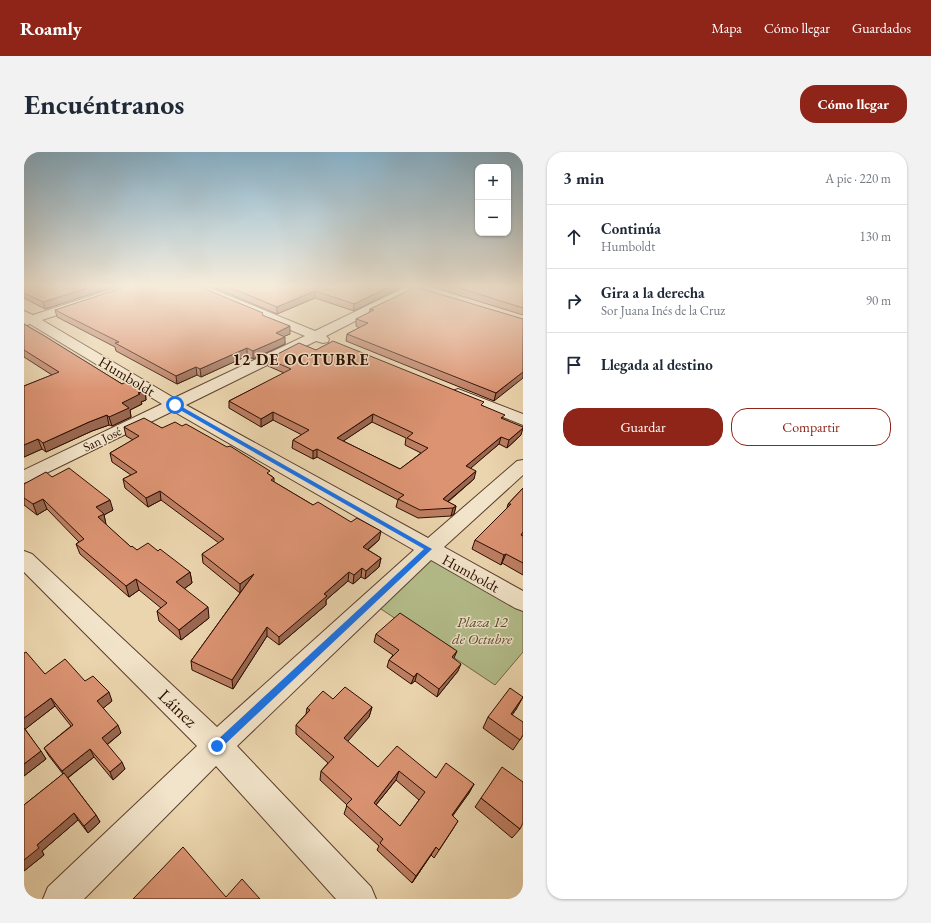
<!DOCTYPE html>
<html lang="es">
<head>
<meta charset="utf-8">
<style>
	body { margin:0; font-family:"EB Garamond",serif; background:#f2f2f3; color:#1f2937 }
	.controls { position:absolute; right:12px; top:12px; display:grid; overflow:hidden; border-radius:8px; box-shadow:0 1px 3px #0004 }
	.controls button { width:36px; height:36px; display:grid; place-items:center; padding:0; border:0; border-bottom:1px solid #e0e1e3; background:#fff; color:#1f2937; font:20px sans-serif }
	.stop { position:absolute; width:12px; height:12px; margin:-9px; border:3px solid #1a73e8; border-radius:50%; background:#fff }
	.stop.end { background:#1a73e8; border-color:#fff; box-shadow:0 1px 4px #0008 }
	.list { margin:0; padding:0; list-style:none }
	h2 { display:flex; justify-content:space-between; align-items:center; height:52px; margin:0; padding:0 16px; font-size:17px }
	h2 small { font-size:13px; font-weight:400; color:#747a83 }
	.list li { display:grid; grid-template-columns:26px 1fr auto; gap:12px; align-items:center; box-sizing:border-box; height:64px; padding:0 16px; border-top:1px solid #e0e1e3 }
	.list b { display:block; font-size:15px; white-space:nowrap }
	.list p { margin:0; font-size:13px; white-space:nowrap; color:#747a83 }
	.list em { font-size:13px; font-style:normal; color:#747a83 }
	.actions { display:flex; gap:8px; padding:12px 16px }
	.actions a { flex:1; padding:9px 0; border:1px solid #8f2418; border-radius:16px; text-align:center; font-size:14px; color:#8f2418 }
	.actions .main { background:#8f2418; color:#fff }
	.icon { flex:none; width:22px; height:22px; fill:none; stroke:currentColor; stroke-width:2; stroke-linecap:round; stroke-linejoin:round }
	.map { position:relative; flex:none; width:499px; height:747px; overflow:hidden; border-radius:16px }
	header { display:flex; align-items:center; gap:24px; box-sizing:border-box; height:56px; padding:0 20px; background:#8f2418; color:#fff }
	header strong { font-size:19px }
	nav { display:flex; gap:22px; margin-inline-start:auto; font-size:14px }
	.intro { display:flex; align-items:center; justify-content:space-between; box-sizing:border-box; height:96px; padding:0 24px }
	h1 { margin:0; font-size:28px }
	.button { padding:10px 18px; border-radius:16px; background:#8f2418; color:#fff; font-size:14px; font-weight:700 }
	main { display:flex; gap:24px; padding:0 24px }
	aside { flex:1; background:#fff; border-radius:16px; box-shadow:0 1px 3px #0004 }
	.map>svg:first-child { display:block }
	.green { fill:#b4be8c; stroke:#706546 }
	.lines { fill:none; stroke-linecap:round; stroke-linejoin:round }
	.street-casing { stroke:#5c3e2c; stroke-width:2 }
	.street { fill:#f2e4ca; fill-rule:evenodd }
	.wall { fill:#bc7e62; stroke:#2c0c00; fill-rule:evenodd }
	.shaded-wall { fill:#996750; stroke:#2c0c00 }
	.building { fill:#db9372; stroke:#2c0c00; fill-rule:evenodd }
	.route { fill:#1a73e8 }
	.labels { text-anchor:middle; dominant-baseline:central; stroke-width:3; stroke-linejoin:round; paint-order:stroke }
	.far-street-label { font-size:13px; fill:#2c0c00; stroke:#f2e4ca }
	.street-label { font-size:15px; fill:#2c0c00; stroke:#f2e4ca }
	.park-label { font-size:15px; font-style:italic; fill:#5c4a31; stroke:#f2e4ca }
	.far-district-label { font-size:16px; font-weight:bold; letter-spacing:1px; fill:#2c0c00; stroke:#f2e4ca }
	.near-street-label { font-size:18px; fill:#2c0c00; stroke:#f2e4ca }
</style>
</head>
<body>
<header>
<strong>Roamly</strong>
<nav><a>Mapa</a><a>Cómo llegar</a><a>Guardados</a></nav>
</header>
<div class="intro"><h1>Encuéntranos</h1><a class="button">Cómo llegar</a></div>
<main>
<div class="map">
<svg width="499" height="747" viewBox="0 0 499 747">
	<rect width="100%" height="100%" fill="#ebd5ae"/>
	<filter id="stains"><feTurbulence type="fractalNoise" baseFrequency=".005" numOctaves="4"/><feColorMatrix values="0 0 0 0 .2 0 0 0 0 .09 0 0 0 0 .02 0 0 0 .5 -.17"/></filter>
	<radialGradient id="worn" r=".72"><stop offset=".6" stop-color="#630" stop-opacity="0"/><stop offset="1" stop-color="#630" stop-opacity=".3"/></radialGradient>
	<!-- green -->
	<path class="green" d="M 407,405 L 499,457 L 499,500 L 471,533 L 354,455 Z"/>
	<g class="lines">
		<!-- street casing -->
		<g class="street-casing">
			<path id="street" d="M 98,134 L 116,134 L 115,136 L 18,168 L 150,246 L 281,184 L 166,136 L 165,134 L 181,134 L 291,179 L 384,134 L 399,134 L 302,184 L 305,187 L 304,190 L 299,191 L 292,189 L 162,253 L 404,386 L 493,309 L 499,308 L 499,323 L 420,395 L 499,439 L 499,459 L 491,456 L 407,408 L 213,594 L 347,735 L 352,747 L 312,747 L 192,614 L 60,747 L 19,747 L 24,735 L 173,594 L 0,420 L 0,399 L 8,402 L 193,575 L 390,398 L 149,259 L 6,329 L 0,331 L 0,318 L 138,252 L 6,172 L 0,174 L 0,159 L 9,163 Z
				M 434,237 L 499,262 L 499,273 L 429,245 L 426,242 L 429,239 Z"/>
		</g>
		<!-- street -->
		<use href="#street" class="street"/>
	</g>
	<!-- wall -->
	<path class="wall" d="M 0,134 L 92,134 L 21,157 L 0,146 Z
		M 186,134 L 378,134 L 378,135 L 330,159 L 291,146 L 253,162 Z
		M 405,134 L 499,134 L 499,163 Z
		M 346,157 L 499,167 L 470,249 L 322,189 L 323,182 L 335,176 L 332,174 L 332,167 L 345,161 Z
		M 31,158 L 239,164 L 266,182 L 260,184 L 261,192 L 229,207 L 223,204 L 177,225 L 173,223 L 153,232 L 92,199 L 91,195 L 33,165 Z
		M 0,172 L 98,232 L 121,238 L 122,248 L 117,250 L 118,252 L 106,258 L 107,265 L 88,274 L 85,273 L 68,279 L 22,300 L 18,297 L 0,305 L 0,234 L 28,223 L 0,205 Z
		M 292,198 L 459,254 L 479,267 L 497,283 L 483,296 L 475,292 L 446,316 L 450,327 L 424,350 L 432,354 L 430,362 L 427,364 L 394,366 L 372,355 L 374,348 L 293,305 L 289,307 L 268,296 L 269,288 L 278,283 L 249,268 L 237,275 L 205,256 L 205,249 L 260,221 L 244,214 L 244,207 ZM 348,270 L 382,286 L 381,293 L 397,301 L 376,317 L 319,289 Z
		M 100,275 L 138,276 L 246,323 L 250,326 L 250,330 L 289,353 L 355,388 L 344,398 L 357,406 L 355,415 L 341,427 L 337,425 L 329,432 L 324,429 L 302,448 L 302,453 L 255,493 L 243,484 L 209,537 L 168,518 L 167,509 L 216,441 L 179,411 L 178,402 L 195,391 L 137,348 L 124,355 L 101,336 L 99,327 L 107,323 L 88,310 L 86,301 L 109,288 L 102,284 Z
		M 28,325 L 89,358 L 80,363 L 82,373 L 107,395 L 113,398 L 134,399 L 166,420 L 168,431 L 160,437 L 185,466 L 157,488 L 135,469 L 133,459 L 137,456 L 115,438 L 105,445 L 56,402 L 52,392 L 55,390 L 23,357 L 13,363 L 0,353 L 0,332 Z
		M 499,336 L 499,423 L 478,411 L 477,413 L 448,397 L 451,388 L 483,356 L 484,352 Z
		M 352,482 L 430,507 L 434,519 L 413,545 L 391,529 L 387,532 L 363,515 L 365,508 L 369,503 L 350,490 Z
		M 0,501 L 21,522 L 61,529 L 88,549 L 79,556 L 97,581 L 83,593 L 101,617 L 89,628 L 70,605 L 44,626 L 72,663 L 76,670 L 64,681 L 54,668 L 18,699 L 20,703 L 0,719 L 0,653 L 39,622 L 25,604 L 20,596 L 47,574 L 31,554 L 1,577 L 22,607 L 0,624 Z
		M 309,547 L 348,555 L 345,565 L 323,589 L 354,615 L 450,632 L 445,641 L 428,664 L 434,669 L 429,677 L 410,706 L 407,703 L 388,731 L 353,698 L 355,694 L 320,662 L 323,653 L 296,628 L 297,619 L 304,611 L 272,582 L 272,573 L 282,562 L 283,556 ZM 372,628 L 395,648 L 376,674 L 352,653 Z
		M 493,556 L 488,563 L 499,583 L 489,598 L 459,576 L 464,565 Z
		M 457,646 L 496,677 L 488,686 L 451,655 Z"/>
	<!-- shaded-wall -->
	<path class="shaded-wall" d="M 70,134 L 92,134 L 21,157 L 19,150 Z
		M 367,134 L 378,134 L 378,135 L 330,159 L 330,152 Z
		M 291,139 L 291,146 L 253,162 L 253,155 Z
		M 266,174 L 266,182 L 252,188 L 252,181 Z
		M 261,185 L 261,192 L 229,207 L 229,199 Z
		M 223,196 L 223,204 L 177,225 L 176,217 Z
		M 172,215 L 173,223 L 153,232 L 152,224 Z
		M 499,220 L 499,226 L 470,249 L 472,241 Z
		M 121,238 L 122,248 L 117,250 L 118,252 L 106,258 L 107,265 L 88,274 L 85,265 L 98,251 L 114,241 Z
		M 249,260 L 249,268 L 237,275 L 237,267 Z
		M 349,262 L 348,270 L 312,294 L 313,286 Z
		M 83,263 L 85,273 L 68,279 L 22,300 L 19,291 L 65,270 Z
		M 499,276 L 497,283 L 483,296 L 485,288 Z
		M 477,285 L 475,292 L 440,322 L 442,314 Z
		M 14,287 L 18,297 L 0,305 L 0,293 Z
		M 293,297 L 293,305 L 289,307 L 289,299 Z
		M 452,319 L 450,327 L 417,355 L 419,347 Z
		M 136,339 L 137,348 L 124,355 L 122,346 Z
		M 19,347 L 23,357 L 13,363 L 9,352 Z
		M 86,348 L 89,358 L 80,363 L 82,372 L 77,375 L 74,365 L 72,355 Z
		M 432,354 L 430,362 L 427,364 L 429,356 Z
		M 357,379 L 355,388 L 337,403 L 339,395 Z
		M 482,402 L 478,411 L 477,413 L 480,403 Z
		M 357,406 L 355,415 L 341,427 L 342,419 Z
		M 338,416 L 337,425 L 329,432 L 330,423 Z
		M 166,420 L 168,431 L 154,441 L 152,430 Z
		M 325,420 L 324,429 L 302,448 L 302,453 L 255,493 L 255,485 L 300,442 Z
		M 230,422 L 216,441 L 216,432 Z
		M 112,427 L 115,438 L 105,445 L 102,434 Z
		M 184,455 L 185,466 L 157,488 L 155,478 Z
		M 243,475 L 243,484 L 209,537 L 208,528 Z
		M 433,499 L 430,506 L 425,513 L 428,505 Z
		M 437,512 L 434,519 L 413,545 L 415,537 Z
		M 393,521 L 391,529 L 387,532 L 390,525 Z
		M 85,540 L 88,549 L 77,558 L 73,549 Z
		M 499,545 L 493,556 L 481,573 L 487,562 Z
		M 27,546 L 31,554 L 0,578 L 0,566 Z
		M 348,555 L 345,565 L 318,596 L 320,586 Z
		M 94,573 L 97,581 L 81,594 L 78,586 Z
		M 66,597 L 70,605 L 42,627 L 38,619 Z
		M 17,599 L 22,607 L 0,624 L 0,612 Z
		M 98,610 L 101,617 L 89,628 L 86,620 Z
		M 375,619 L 372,628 L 347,659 L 350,651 Z
		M 450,632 L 445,641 L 423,672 L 428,663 Z
		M 50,661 L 54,668 L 18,699 L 20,703 L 0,719 L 0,708 L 13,693 Z
		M 72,663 L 76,670 L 64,681 L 60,674 Z
		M 412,695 L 407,703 L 388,731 L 392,724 Z"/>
	<!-- building -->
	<path class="building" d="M 0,134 L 70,134 L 19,150 L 0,141 Z
		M 103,134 L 174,134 L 239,161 L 238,163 L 266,174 L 252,181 L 261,185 L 229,199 L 223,196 L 176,217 L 172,215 L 152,224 L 91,191 L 95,190 L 31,158 Z
		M 202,134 L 367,134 L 330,152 L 291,139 L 253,155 Z
		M 429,134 L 499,134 L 499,156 Z
		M 392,135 L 499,167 L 499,220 L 472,241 L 323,182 L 344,171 L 332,167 L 350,158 L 346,157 Z
		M 0,172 L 19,183 L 98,232 L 104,229 L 121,238 L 114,241 L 116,242 L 98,251 L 105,256 L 85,265 L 83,263 L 65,270 L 19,291 L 14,287 L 0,293 L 0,234 L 35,220 L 0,198 Z
		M 309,189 L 460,250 L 457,253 L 481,263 L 477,266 L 499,275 L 499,276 L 485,288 L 477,285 L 442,314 L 452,319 L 419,347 L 432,354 L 429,356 L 396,358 L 374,347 L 380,343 L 293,297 L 289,299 L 269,288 L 285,278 L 249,260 L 237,267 L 205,249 L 267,217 L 244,207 L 275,191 L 292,198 ZM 349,262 L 389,281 L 383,286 L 404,296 L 376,317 L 313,286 Z
		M 120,266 L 138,276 L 151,270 L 158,274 L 162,272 L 203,295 L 206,294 L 246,319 L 243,321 L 250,326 L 247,328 L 289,353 L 294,350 L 327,370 L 333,366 L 357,379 L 339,395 L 357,406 L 342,419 L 338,416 L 330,423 L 325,420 L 300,442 L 303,444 L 255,485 L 243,475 L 208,528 L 167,509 L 230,422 L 216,432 L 178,402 L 200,387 L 136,339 L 122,346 L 99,327 L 113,320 L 86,301 L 115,284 L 100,275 Z
		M 45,316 L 86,348 L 72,355 L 80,362 L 74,365 L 107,395 L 108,394 L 113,398 L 124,391 L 134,399 L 136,397 L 166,420 L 152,430 L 184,455 L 155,478 L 133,459 L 143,451 L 112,427 L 102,434 L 52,392 L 60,387 L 19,347 L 9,352 L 0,346 L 0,332 L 22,320 L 28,325 Z
		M 499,336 L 499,380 L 497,383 L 499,384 L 499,411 L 482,402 L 480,403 L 451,388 L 487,352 L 484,352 Z
		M 376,461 L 433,499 L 428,505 L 437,512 L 415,537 L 393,521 L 390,525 L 365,508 L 375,498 L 352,482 Z
		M 2,500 L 21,522 L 41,507 L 61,529 L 69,524 L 85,540 L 73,549 L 94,573 L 78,586 L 98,610 L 86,620 L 66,597 L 38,619 L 20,596 L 49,573 L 27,546 L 0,566 L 0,501 Z
		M 321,535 L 348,555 L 320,586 L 354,615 L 373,594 L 412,626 L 422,611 L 450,632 L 428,663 L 434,669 L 415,698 L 412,695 L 392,724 L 356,691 L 359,687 L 322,653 L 328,647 L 297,619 L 310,605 L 272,573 L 286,558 L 283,556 L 299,539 L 309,547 ZM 375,619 L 401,640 L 376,674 L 350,651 Z
		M 486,536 L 499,545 L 487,562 L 499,570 L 499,583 L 496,588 L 464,565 Z
		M 0,576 L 17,599 L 0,612 Z
		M 478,615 L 499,630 L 499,671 L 496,677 L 457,646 Z
		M 40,621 L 72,663 L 60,674 L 50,661 L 13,693 L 15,696 L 0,708 L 0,653 Z
		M 159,695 L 202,745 L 218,727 L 236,747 L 109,747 Z"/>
	<!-- sky -->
	<linearGradient id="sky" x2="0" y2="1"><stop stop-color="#88b6d1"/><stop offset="0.56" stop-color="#f6ecdb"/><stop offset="1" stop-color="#f6ecdb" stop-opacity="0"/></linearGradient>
	<rect width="499" height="239" fill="url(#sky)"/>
	<!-- route -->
	<path class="route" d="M 149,252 L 153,252 L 408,397 L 196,597 L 193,599 L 190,597 L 188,594 L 190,591 L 400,397 L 149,254 Z"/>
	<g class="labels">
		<!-- far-street labels -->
		<g class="far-street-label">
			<text transform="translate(78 287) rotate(-26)">San José</text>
		</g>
		<!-- street labels -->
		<g class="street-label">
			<text transform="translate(103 224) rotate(31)">Humboldt</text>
			<text transform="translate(447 421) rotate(29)">Humboldt</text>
		</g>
		<!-- park labels -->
		<g class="park-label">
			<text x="458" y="469">Plaza 12<tspan x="458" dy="17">de Octubre</tspan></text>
		</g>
		<!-- far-district labels -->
		<g class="far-district-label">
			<text x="277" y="207">12 DE OCTUBRE</text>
		</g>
		<!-- near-street labels -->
		<g class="near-street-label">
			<text transform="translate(154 556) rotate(44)">Láinez</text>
		</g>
	</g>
	<rect width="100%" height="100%" filter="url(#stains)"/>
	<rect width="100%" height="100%" fill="url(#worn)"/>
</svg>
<div class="controls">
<button>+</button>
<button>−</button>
</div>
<div class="stop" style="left:151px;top:253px"></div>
<div class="stop end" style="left:193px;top:594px"></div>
</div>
<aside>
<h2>3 min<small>A pie · 220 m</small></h2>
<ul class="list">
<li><svg class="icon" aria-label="ahead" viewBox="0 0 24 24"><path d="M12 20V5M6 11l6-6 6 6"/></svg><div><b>Continúa</b><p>Humboldt</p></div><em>130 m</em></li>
<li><svg class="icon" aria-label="right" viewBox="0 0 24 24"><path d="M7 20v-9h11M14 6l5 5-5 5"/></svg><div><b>Gira a la derecha</b><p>Sor Juana Inés de la Cruz</p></div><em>90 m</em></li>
<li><svg class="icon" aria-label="arrive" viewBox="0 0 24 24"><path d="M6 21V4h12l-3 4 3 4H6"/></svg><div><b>Llegada al destino</b></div></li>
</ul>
<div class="actions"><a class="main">Guardar</a><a>Compartir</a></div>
</aside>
</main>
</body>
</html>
